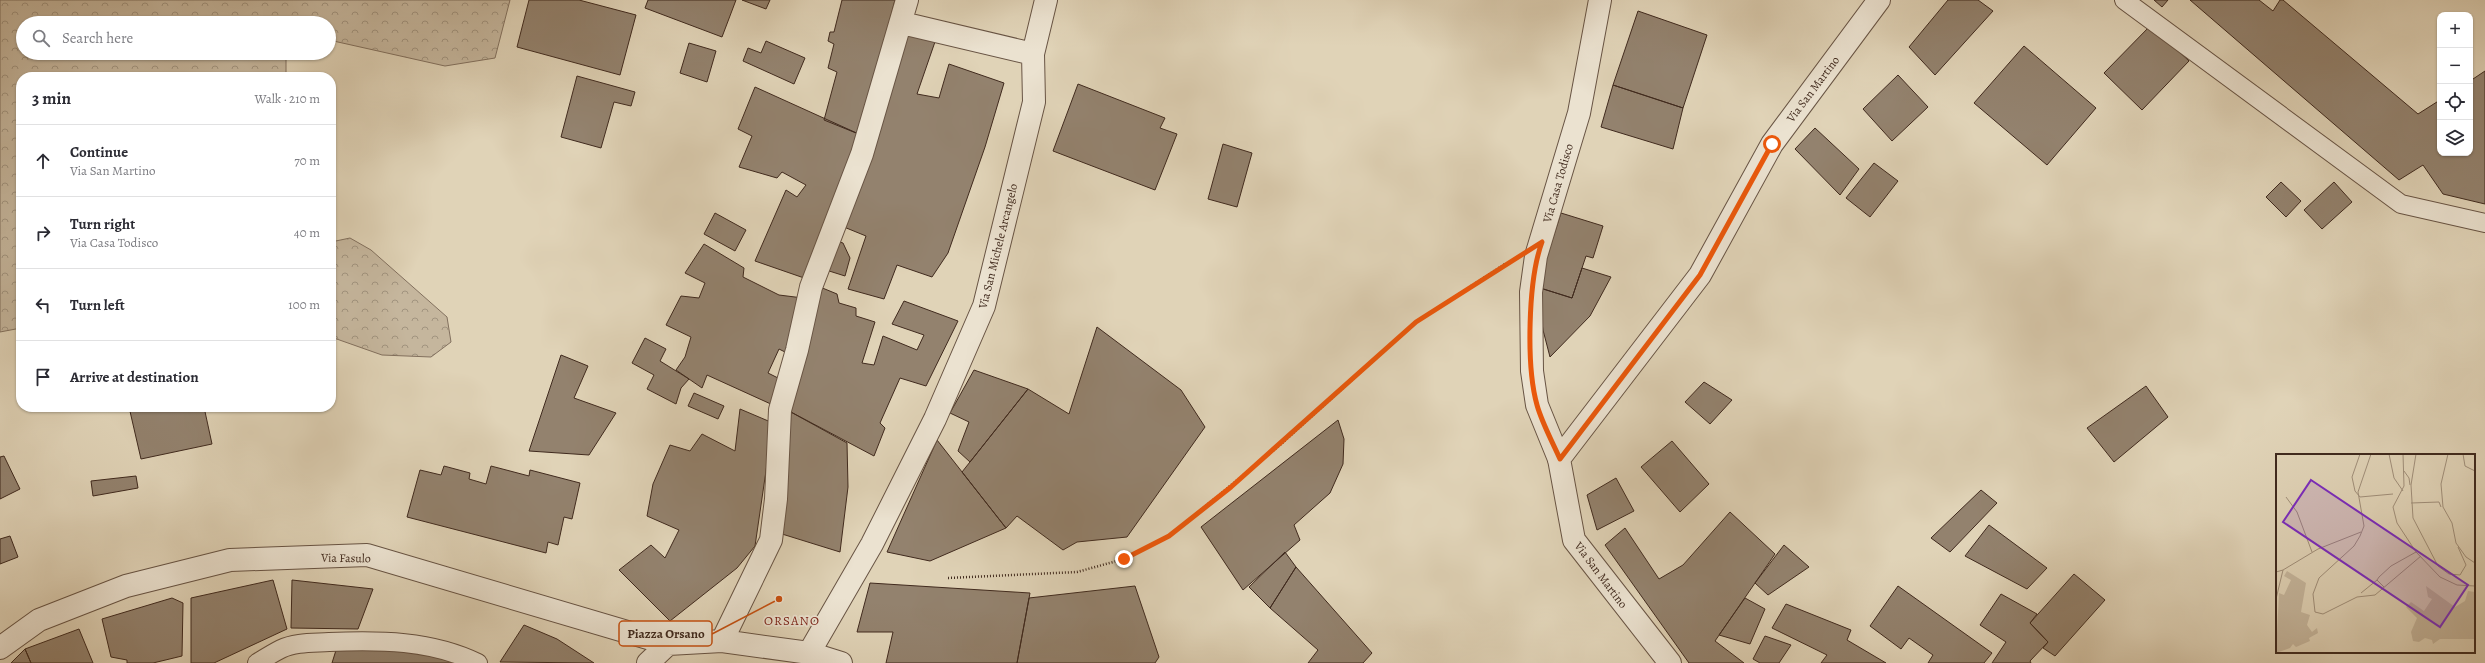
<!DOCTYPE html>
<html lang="en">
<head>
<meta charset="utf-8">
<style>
	body { margin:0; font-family:Alegreya,serif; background:#f2f2f3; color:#2b2b33 }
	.controls { position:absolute; right:12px; top:12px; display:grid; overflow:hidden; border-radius:8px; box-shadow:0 1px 3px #0004 }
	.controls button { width:36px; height:36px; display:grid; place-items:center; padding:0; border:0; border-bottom:1px solid #e1e1e2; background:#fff; color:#2b2b33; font:20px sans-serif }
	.stop { position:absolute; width:12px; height:12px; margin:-9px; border:3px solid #ea580c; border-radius:50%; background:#fff }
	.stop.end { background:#ea580c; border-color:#fff; box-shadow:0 1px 4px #0008 }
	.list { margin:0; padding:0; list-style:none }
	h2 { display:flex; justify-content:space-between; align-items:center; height:52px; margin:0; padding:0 16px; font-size:17px }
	h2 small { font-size:13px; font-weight:400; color:#7c7c81 }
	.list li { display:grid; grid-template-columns:26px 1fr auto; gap:12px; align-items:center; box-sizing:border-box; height:72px; padding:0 16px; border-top:1px solid #e1e1e2 }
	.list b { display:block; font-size:15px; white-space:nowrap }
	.list p { margin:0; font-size:13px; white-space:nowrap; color:#7c7c81 }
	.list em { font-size:13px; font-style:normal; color:#7c7c81 }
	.icon { flex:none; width:22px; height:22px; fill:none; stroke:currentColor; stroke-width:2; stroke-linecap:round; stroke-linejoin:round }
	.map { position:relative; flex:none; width:2485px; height:663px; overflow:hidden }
	.search { position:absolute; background:#fff; box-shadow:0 1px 3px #0004; left:16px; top:16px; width:320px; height:44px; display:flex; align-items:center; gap:10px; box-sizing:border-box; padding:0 14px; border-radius:22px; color:#7c7c81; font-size:15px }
	.panel { position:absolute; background:#fff; box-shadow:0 1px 3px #0004; left:16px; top:72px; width:320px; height:340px; border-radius:16px }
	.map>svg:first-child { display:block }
	.forest { fill:url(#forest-crowns); stroke:#82705e }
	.building { fill:#93826e; stroke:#402a1e }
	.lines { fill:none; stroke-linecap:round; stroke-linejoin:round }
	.service-casing { stroke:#685444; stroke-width:20 }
	.minor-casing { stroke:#685444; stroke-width:24 }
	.tertiary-casing { stroke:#685444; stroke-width:24 }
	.path { stroke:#402a1e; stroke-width:2.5; stroke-dasharray:1 2; stroke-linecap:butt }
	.service { stroke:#ebe2d0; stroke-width:18 }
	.minor { stroke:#ebe2d0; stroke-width:22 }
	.tertiary { stroke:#ebe2d0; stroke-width:22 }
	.route { stroke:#ea580c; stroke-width:5 }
	.labels { text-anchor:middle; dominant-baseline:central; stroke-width:3.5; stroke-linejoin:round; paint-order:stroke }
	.street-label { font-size:12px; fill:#402a1e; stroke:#ebe2d0 }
	.neighbourhood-label { font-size:13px; letter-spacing:1px; fill:#7a1f14; stroke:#ebe2d0 }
	.inset-road { fill:none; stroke:#a08f7a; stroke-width:1 }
	.view { fill:#7b2cbf; fill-opacity:0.15; stroke:#7b2cbf; stroke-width:2 }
	.inset-edge { fill:none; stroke:#402a1e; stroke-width:2 }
	.leader { fill:none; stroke:#c65010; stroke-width:1.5 }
	.callout-dot { fill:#c65010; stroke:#ebe2d0; stroke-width:1.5 }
	.callout { fill:#ebe2d0; stroke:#c65010; stroke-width:1.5 }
	.callout-label { font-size:13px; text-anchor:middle; font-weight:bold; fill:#402a1e }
</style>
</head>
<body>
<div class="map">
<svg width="2485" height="663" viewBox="0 0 2485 663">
	<defs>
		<pattern id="forest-crowns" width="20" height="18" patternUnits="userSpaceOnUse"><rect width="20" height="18" fill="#c5b69d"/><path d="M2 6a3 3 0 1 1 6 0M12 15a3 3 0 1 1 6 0" fill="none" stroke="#a1947f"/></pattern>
	</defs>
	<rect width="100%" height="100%" fill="#e0d3b7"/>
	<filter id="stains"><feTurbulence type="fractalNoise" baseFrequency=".005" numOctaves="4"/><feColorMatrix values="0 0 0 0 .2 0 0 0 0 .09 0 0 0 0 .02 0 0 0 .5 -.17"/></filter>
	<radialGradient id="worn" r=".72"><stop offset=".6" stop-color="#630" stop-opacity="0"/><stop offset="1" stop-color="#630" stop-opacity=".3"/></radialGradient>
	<!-- forest -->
	<path class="forest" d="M 0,0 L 510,0 L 495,58 L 445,66 L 329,40 L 329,23 L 23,23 L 23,53 L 289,53 L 286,56 L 286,77 L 21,77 L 21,328 L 0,332 Z
		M 350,238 L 371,250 L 447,317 L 451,342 L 431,357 L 382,355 L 331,337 L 331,242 Z"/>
	<!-- building -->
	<path class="building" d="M 529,0 L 579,0 L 636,15 L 620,75 L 517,47 Z
		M 648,0 L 736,0 L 722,37 L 645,8 Z
		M 742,0 L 770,0 L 766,9 Z
		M 842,0 L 895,0 L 861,135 L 824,120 L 837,72 L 828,68 L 834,44 L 828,41 L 830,32 L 834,32 Z
		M 1948,0 L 1978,0 L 1993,11 L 1935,75 L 1909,47 Z
		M 2154,0 L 2168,0 L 2162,7 Z
		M 2190,0 L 2259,0 L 2273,11 L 2280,0 L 2283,0 L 2418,114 L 2440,100 L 2440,153 L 2470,153 L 2470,81 L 2485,71 L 2485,204 L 2443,194 L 2423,165 L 2399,180 Z
		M 1638,11 L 1707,35 L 1683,108 L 1613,85 Z
		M 2151,25 L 2189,61 L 2142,110 L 2104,73 Z
		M 906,29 L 937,36 L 917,94 L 939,98 L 949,64 L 1004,83 L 985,147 L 948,253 L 932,277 L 897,265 L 884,299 L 848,289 L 866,236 L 839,225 Z
		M 766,41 L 805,58 L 794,84 L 743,61 L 748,48 L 761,53 Z
		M 689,43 L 716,51 L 707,82 L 680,73 Z
		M 2024,46 L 2096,108 L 2047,165 L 1974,103 Z
		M 1898,75 L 1928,107 L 1892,141 L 1863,109 Z
		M 577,76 L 635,92 L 631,106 L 614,102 L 601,148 L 561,137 Z
		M 1078,84 L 1165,118 L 1160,128 L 1177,134 L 1155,190 L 1053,151 Z
		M 1613,85 L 1683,108 L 1673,149 L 1601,127 Z
		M 755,87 L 861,135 L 807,279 L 755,261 L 786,190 L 797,197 L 806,185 L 782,172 L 777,178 L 739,167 L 752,136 L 738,129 Z
		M 1815,128 L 1859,169 L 1840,195 L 1795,149 Z
		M 1223,144 L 1252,153 L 1237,207 L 1208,199 Z
		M 1874,163 L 1898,181 L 1870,217 L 1846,198 Z
		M 2281,182 L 2301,201 L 2286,217 L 2266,197 Z
		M 2334,182 L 2352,202 L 2322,229 L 2304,210 Z
		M 715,213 L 746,230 L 735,251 L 704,234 Z
		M 1561,213 L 1603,226 L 1593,258 L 1586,256 L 1572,298 L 1537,287 Z
		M 836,241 L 843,243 L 850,258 L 845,276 L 826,270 Z
		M 704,244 L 744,268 L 743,277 L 779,295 L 803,298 L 789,354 L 779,349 L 768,373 L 780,379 L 773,405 L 707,375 L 702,388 L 676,370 L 685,357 L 691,337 L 666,325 L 681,296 L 699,298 L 705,283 L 685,273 Z
		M 1582,268 L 1611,277 L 1590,316 L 1550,357 L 1543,330 L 1537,287 L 1572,298 Z
		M 820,287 L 837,294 L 839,303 L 856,308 L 856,316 L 875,322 L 862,363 L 874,365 L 883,336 L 917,350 L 924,335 L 892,324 L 904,301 L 958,321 L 926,386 L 900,378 L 880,423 L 885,428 L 874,456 L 789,411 Z
		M 1097,327 L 1181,390 L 1205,427 L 1127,537 L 1077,542 L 1063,550 L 1017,516 L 1006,528 L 962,472 L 1028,389 L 1069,414 Z
		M 645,338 L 666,349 L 660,361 L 689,379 L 681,388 L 676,404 L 647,389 L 654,375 L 632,363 Z
		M 561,355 L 588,366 L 574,398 L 616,413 L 589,455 L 529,451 Z
		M 974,370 L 1028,389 L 970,462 L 958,451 L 969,422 L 950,413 Z
		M 1704,382 L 1732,400 L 1710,424 L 1685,402 Z
		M 2146,386 L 2168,417 L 2114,462 L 2087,428 Z
		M 694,393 L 724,406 L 718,419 L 688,406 Z
		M 129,407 L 204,407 L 212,444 L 141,459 Z
		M 740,409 L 773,423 L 755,546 L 737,568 L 670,621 L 619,570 L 651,545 L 665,558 L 679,530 L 647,516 L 653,484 L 670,445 L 690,451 L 702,434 L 735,451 Z
		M 789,411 L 847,443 L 848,487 L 840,552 L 782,534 Z
		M 1338,420 L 1344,439 L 1343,464 L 1330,493 L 1294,525 L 1300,540 L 1243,590 L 1201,527 Z
		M 937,440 L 1006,528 L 930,561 L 887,552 Z
		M 1672,441 L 1709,484 L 1680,512 L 1641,467 Z
		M 4,456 L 20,489 L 0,499 L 0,457 Z
		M 444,466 L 470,473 L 469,479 L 486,484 L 491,466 L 529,476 L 530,470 L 580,483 L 572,519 L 564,517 L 558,545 L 548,542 L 546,553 L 407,517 L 420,470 L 441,475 Z
		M 136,476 L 138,488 L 93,496 L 91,481 Z
		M 1616,478 L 1634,511 L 1597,530 L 1587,495 Z
		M 1981,490 L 1997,503 L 1950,552 L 1931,538 Z
		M 1730,512 L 1775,554 L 1715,641 L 1744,663 L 1689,663 L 1605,545 L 1625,528 L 1659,579 L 1683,565 Z
		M 1989,525 L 2047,568 L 2027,589 L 1965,556 Z
		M 10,536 L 18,557 L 0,564 L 0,539 Z
		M 1784,545 L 1809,567 L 1768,595 L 1755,583 Z
		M 1285,552 L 1296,567 L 1270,608 L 1249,587 Z
		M 1296,567 L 1372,653 L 1363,663 L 1308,663 L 1318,650 L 1270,608 Z
		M 2074,574 L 2105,600 L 2055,656 L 2043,648 L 2048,642 L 2030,623 Z
		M 273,580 L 287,629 L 214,663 L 191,663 L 191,598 Z
		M 292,580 L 373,589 L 358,629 L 291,628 Z
		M 870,583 L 1030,593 L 1017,663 L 886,663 L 893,632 L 857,632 Z
		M 1135,586 L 1159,657 L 1155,663 L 1017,663 L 1029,598 Z
		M 1898,586 L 1992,653 L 1984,663 L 1928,663 L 1933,655 L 1909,638 L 1901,649 L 1870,626 Z
		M 2001,594 L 2037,614 L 2030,623 L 2048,642 L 2030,661 L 2031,663 L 1992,663 L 2006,642 L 1980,625 Z
		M 172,598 L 183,603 L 182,656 L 153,663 L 127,663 L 127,660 L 111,657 L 102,619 Z
		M 1745,598 L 1765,609 L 1750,644 L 1719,635 Z
		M 1786,604 L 1851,630 L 1847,640 L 1886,663 L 1821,663 L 1827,655 L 1772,628 Z
		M 524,625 L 557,639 L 594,663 L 500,662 Z
		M 79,629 L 93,663 L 31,663 L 25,649 Z
		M 1765,636 L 1791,645 L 1779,663 L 1760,663 L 1753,659 Z
		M 408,646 L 473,663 L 332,663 L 337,647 Z
		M 25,649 L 31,663 L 11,663 Z"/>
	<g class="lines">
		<!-- service casing -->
		<g class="service-casing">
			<path id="service" d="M 2124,0 L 2401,204 L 2485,223
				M 257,663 C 265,658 273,653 281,649 C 295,642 313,643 329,642 C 379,640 431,640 478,663"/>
		</g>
		<!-- minor casing -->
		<g class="minor-casing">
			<path id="minor" d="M 1033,54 L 1046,0
				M 1559,459 L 1537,405 L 1532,371 L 1531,292 L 1536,256 L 1579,113 L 1600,0
				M 722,641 L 771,540 L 776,499 L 780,410 L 797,350 L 811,287 L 862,154 L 907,0
				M 0,648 L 39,620 L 126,586 L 230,560 L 367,555 L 668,644 L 722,641 L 809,653 L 872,544 L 935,419 L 984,306 L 1034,102 L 1033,54 L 902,23
				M 648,663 L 668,644"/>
		</g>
		<!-- tertiary casing -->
		<g class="tertiary-casing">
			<path id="tertiary" d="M 809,653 L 841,663
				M 1670,663 L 1574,540 L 1559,459 L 1700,275 L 1772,144 L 1879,0"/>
		</g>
		<!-- path -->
		<path class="path" d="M 948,578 L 1077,572 L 1124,559 L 1169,536 L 1280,445 L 1416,322 L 1505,264"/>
		<!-- service -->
		<use href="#service" class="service"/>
		<!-- minor -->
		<use href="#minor" class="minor"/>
		<!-- tertiary -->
		<use href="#tertiary" class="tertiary"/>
	</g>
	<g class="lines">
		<!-- route -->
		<path class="route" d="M 1124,559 L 1169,536 L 1231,487 L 1416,322 L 1542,242 C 1528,280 1526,366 1537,405 C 1542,423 1552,441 1560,459 L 1700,275 L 1772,144"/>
	</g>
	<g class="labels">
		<!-- street labels -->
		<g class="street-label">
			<text transform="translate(1813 89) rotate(-53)">Via San Martino</text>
			<text transform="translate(1558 183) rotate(-74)">Via Casa Todisco</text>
			<text transform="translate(998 246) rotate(-76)">Via San Michele Arcangelo</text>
			<text transform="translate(346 558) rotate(1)">Via Fasulo</text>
			<text transform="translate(1601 575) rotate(53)">Via San Martino</text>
		</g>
		<!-- neighbourhood labels -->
		<g class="neighbourhood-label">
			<text x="792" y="620">ORSANO</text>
		</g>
	</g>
	<!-- overview -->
	<g transform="translate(2276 454)">
		<rect width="199" height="199" fill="#e0d3b7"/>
		<path d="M 11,117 L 30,129 L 25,158 L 34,161 L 31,171 L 36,178 L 41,174 L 42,179 L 33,184 L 34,187 L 20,193 L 17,190 L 14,194 L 0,199 L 3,139 L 8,141 L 15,126 L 8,122 ZM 150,132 L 179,153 L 189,147 L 192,137 L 199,138 L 198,185 L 164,185 L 157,190 L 156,186 L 149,184 L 143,188 L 137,187 L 135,178 L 141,164 L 130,153 L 135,148 L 148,157 L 156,145 L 152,143 Z" fill="#c5b69d"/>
		<path class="inset-road" d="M 84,0 L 76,23 L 79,37 L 84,43 L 117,40M 95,0 L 82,38 L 88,72 L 84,82 L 78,92 L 43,124 L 37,140 L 39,158 L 47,160 L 81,143 L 99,141 L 145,102M 113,0 L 118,24 L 127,37M 127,0 L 128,32 L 117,53 L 121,69 L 140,98 L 164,123 L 181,131 L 199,132M 140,0 L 135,31 L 137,64 L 162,112 L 173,120 L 184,121 L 190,111 L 182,93M 172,0 L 165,30 L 167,53 L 176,69 L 180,89 L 190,103 L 199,109M 187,0 L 189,12 L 199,17M 128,17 L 133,24 L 134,31M 10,43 L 21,58 L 36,98M 135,49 L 163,48 L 165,53M 0,118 L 7,116 L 42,95 L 85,78M 108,133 L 101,126 L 103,123 L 115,112 L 140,98M 85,139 L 101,126M 0,145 L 7,116"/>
		<path class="view" d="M 35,26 L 192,131 L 164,173 L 7,68 Z"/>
		<rect width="199" height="199" class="inset-edge"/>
	</g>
	<!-- callouts -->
	<path class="leader" d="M779 599L712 634"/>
	<circle class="callout-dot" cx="779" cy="599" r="4"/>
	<rect class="callout" x="619" y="621" width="93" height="25" rx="4"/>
	<g class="callout-label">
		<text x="666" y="638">Piazza Orsano</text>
	</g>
	<rect width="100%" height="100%" filter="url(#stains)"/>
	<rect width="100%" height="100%" fill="url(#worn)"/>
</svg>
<div class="controls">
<button>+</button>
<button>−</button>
<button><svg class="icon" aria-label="locate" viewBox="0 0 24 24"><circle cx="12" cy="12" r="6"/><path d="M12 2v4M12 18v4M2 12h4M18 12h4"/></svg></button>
<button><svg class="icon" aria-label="layers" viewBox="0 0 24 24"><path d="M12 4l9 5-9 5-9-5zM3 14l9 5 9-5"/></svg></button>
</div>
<div class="stop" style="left:1772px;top:144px"></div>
<div class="stop end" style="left:1124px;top:559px"></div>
<div class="search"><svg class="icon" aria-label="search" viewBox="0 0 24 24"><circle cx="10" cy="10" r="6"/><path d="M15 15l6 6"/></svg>Search here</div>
<section class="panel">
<h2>3 min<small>Walk · 210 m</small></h2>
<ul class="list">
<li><svg class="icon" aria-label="ahead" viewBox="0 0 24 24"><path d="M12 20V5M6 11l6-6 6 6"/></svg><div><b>Continue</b><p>Via San Martino</p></div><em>70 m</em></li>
<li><svg class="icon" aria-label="right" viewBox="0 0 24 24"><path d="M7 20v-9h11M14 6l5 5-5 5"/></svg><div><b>Turn right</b><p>Via Casa Todisco</p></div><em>40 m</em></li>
<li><svg class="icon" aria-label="left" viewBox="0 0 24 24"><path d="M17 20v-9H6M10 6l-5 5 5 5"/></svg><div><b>Turn left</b></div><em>100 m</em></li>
<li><svg class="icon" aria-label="arrive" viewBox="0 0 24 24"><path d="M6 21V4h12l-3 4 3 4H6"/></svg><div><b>Arrive at destination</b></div></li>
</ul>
</section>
</div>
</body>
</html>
